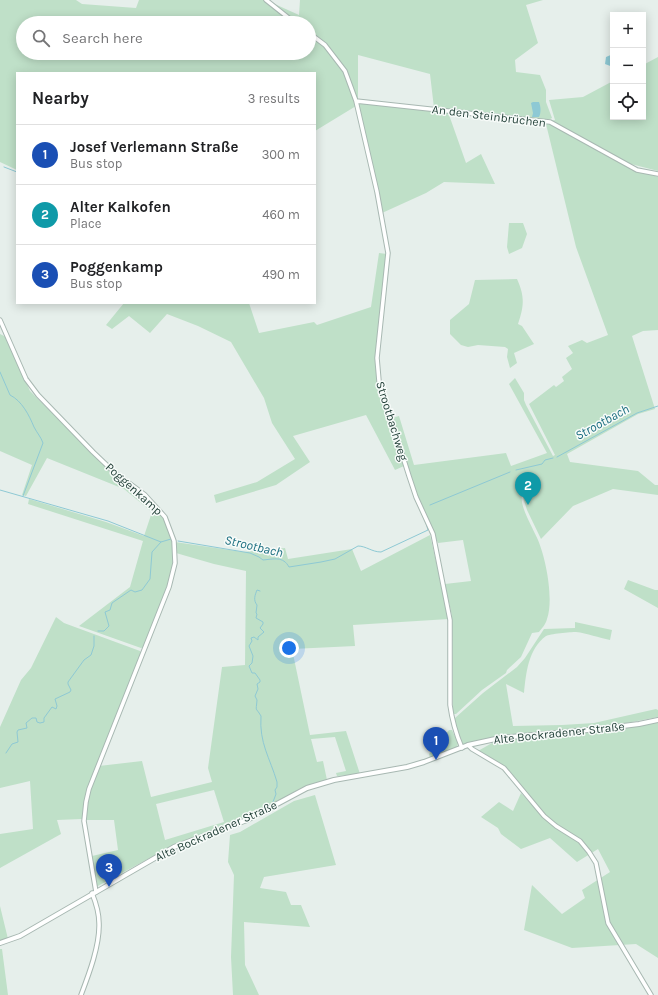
<!DOCTYPE html>
<html lang="en">
<head>
<meta charset="utf-8">
<style>
	body { margin:0; font-family:Karla,sans-serif; background:#f2f2f2; color:#202124 }
	.controls { position:absolute; right:12px; top:12px; display:grid; overflow:hidden; border-radius:0px; box-shadow:0 2px 10px #0003 }
	.controls button { width:36px; height:36px; display:grid; place-items:center; padding:0; border:0; border-bottom:1px solid #e0e0e0; background:#fff; color:#202124; font:20px sans-serif }
	.you { position:absolute; left:289px; top:648px; width:14px; height:14px; margin:-10px; border:3px solid #fff; border-radius:50%; background:#1a73e8; box-shadow:0 0 0 6px #1a73e833 }
	.badge { display:grid; place-items:center; width:26px; height:26px; border-radius:50%; background:#2563eb; color:#fff; font-size:13px; font-weight:700 }
	.pin { position:absolute; translate:-50% -33px; filter:drop-shadow(0 1px 2px #0008) }
	.pin::after { content:''; position:absolute; top:21px; width:14px; height:12px; background:inherit; clip-path:polygon(0 0,100% 0,50% 100%) }
	.list { margin:0; padding:0; list-style:none }
	h2 { display:flex; justify-content:space-between; align-items:center; height:52px; margin:0; padding:0 16px; font-size:17px }
	h2 small { font-size:13px; font-weight:400; color:#757577 }
	.list li { display:grid; grid-template-columns:26px 1fr auto; gap:12px; align-items:center; box-sizing:border-box; height:60px; padding:0 16px; border-top:1px solid #e0e0e0 }
	.list b { display:block; font-size:15px; white-space:nowrap }
	.list p { margin:0; font-size:13px; white-space:nowrap; color:#757577 }
	.list em { font-size:13px; font-style:normal; color:#757577 }
	.icon { flex:none; width:22px; height:22px; fill:none; stroke:currentColor; stroke-width:2; stroke-linecap:round; stroke-linejoin:round }
	.map { position:relative; flex:none; width:658px; height:995px; overflow:hidden }
	.search { position:absolute; background:#fff; box-shadow:0 2px 10px #0003; left:16px; top:16px; width:300px; height:44px; display:flex; align-items:center; gap:10px; box-sizing:border-box; padding:0 14px; border-radius:22px; color:#757577; font-size:15px }
	.panel { position:absolute; background:#fff; box-shadow:0 2px 10px #0003; left:16px; top:72px; width:300px; height:232px; border-radius:0px }
	.map>svg:first-child { display:block }
	.green { fill:#bfe0c8; fill-rule:evenodd }
	.water { fill:#8ec9d4 }
	.lines { fill:none; stroke-linecap:round; stroke-linejoin:round }
	.stream { stroke:#8ec9d4; stroke-width:1 }
	.minor-casing { stroke:#a8b8b2; stroke-width:5.5 }
	.tertiary-casing { stroke:#a8b8b2; stroke-width:6 }
	.minor { stroke:#fff; stroke-width:3.5 }
	.tertiary { stroke:#fff; stroke-width:4 }
	.labels { text-anchor:middle; dominant-baseline:central; stroke-width:3; stroke-linejoin:round; paint-order:stroke }
	.street-label { font-size:12px; fill:#24423a; stroke:#f7fbf9 }
	.water-label { font-size:13px; font-style:italic; fill:#1c6f80; stroke:#f7fbf9 }
</style>
</head>
<body>
<div class="map">
<svg width="658" height="995" viewBox="0 0 658 995">
	<rect width="100%" height="100%" fill="#e6efeb"/>
	<!-- green -->
	<path class="green" d="M 0,0 L 76,0 L 82,4 L 136,8 L 139,0 L 268,0 L 268,1 L 299,15 L 300,0 L 543,0 L 526,5 L 538,43 L 515,60 L 516,72 L 540,75 L 546,90 L 546,102 L 552,118 L 546,121 L 434,108 L 430,74 L 358,55 L 358,100 L 357,99 L 344,71 L 356,106 L 315,131 L 315,73 L 17,73 L 17,170 L 0,162 ZM 23,23 L 309,23 L 309,53 L 23,53 Z
		M 658,57 L 658,171 L 631,164 L 622,160 L 551,121 L 555,120 L 549,100 L 583,97 L 613,81 L 613,117 L 643,117 L 643,65 Z
		M 358,102 L 448,112 L 466,163 L 481,154 L 495,184 L 444,182 L 426,193 L 382,213 Z
		M 550,123 C 585,143 619,166 658,177 L 658,330 L 643,331 L 632,336 L 655,409 L 638,414 L 567,454 L 570,462 L 638,471 L 655,485 L 658,485 L 658,495 L 613,489 L 573,506 L 541,539 L 527,510 L 522,494 C 519,506 533,528 538,540 C 546,559 554,599 547,619 C 546,624 542,628 539,632 L 532,633 L 521,657 L 507,670 L 506,673 L 482,690 L 456,714 L 453,714 L 452,616 L 445,584 L 471,581 L 463,540 L 438,543 L 417,497 L 392,418 L 399,416 L 414,465 L 506,453 L 511,466 L 547,453 L 509,384 L 515,378 L 524,393 L 524,400 L 526,405 L 553,456 L 555,455 L 529,404 L 554,385 L 556,387 L 564,381 L 562,377 L 572,369 L 566,358 L 573,353 L 568,346 L 582,340 L 587,343 L 608,335 L 576,247 L 546,124 Z
		M 509,223 L 523,223 L 527,234 L 522,248 L 509,254 L 507,247 Z
		M 379,253 L 387,254 L 376,358 L 378,381 L 404,466 L 395,470 L 366,415 L 293,436 L 310,462 L 276,485 L 216,503 L 214,495 L 257,482 L 295,459 L 272,423 L 264,398 L 231,342 L 198,326 L 167,314 L 150,333 L 129,316 L 112,329 L 106,325 L 124,303 L 249,303 L 259,333 L 314,322 L 317,325 L 371,307 Z
		M 517,279 C 525,297 524,306 518,324 L 522,326 L 534,344 L 514,353 L 517,363 L 510,368 L 507,357 L 508,349 L 505,347 L 478,345 L 468,347 L 461,345 L 450,334 L 450,320 L 469,304 L 475,280 Z
		M 0,334 L 6,337 L 30,391 L 94,455 L 114,473 L 144,497 L 164,517 L 172,541 L 174,563 L 168,587 L 145,647 L 141,648 L 79,626 L 130,587 L 143,541 L 28,504 L 29,499 L 106,522 L 144,536 L 152,512 L 124,489 L 47,458 L 26,496 L 22,495 L 32,465 L 0,451 Z
		M 430,535 L 449,619 L 353,625 L 355,646 L 292,649 L 310,735 L 346,731 L 360,774 L 337,776 L 336,773 L 346,771 L 335,737 L 311,739 L 317,762 L 323,761 L 327,780 L 301,788 L 247,819 L 172,846 L 96,887 L 92,856 L 118,850 L 114,820 L 86,820 C 85,801 92,783 99,766 L 142,761 L 151,797 L 212,782 L 208,768 L 222,667 L 245,665 L 246,571 L 214,564 L 176,553 L 175,542 L 243,552 L 285,548 L 288,559 L 352,549 L 361,571 ZM 214,790 L 224,822 L 165,840 L 156,804 Z
		M 628,580 L 655,590 L 658,590 L 658,608 L 624,589 Z
		M 56,617 L 64,623 L 140,651 L 142,654 L 87,789 L 82,819 L 57,820 L 61,834 L 0,868 L 0,834 L 33,829 L 30,781 L 0,788 L 0,727 L 21,680 L 31,668 Z
		M 575,622 L 612,630 L 610,640 C 599,638 587,633 576,632 C 571,632 549,634 546,636 C 528,649 526,674 524,693 L 506,684 L 513,726 L 562,725 L 594,723 L 656,709 L 658,710 L 658,717 L 611,726 L 505,735 L 489,738 L 463,746 L 454,720 L 455,718 L 483,693 L 517,667 L 525,658 L 544,629 L 575,628 Z
		M 658,722 L 658,958 L 636,944 L 572,948 L 524,930 L 532,885 L 562,914 L 585,898 L 582,890 L 610,872 L 598,849 L 577,862 L 550,838 L 521,849 L 501,834 L 498,828 L 481,817 L 499,802 L 513,811 L 521,793 L 544,818 L 505,767 L 478,751 L 492,743 L 512,738 L 626,728 Z
		M 449,730 L 452,730 L 458,743 L 457,748 L 430,758 L 429,754 Z
		M 315,795 L 336,865 L 264,877 L 260,888 L 286,892 L 291,905 L 301,905 L 310,927 L 244,922 L 245,965 L 259,995 L 233,995 L 231,957 L 234,875 L 228,862 L 230,835 L 240,832 L 294,801 Z
		M 0,906 L 8,939 L 0,941 Z
		M 0,949 L 2,949 L 8,995 L 0,995 Z"/>
	<!-- water -->
	<path class="water" d="M 613,54 L 613,67 L 605,64 L 606,57 Z
		M 533,102 L 539,102 C 541,107 541,113 539,117 L 532,117 L 533,113 L 531,103 Z"/>
	<g class="lines">
		<!-- stream -->
		<path class="stream" d="M 4,167 L 17,172
			M 0,372 L 10,395 C 22,401 29,415 34,427 C 37,433 41,437 43,443 L 23,496
			M 557,457 L 637,413 L 658,406
			M 516,470 L 542,464 L 545,460 L 553,458
			M 0,490 L 108,521 L 161,542 L 171,539
			M 430,505 L 510,472
			M 178,541 L 250,553 L 259,557 L 263,560 C 274,559 283,556 289,567 L 321,562 L 335,559 L 358,546 C 366,546 372,552 381,552 L 428,530 L 426,523
			M 260,591 L 257,590 C 255,595 253,600 257,605 L 256,613 L 257,614 L 256,618 L 263,622 L 263,624 L 260,628 L 264,632 L 258,637 L 258,640 L 254,637 L 251,638 L 252,641 L 249,646 L 253,656 L 252,663 L 249,666 L 252,673 L 255,673 L 260,680 L 260,682 L 257,684 L 258,689 L 255,696 L 257,700 C 256,713 255,706 261,716 C 259,743 270,758 277,782 L 277,787 L 275,790 L 276,794 L 273,802
			M 98,631 L 104,631 L 109,626 L 105,612 L 110,610 L 112,603 L 131,590 L 135,592 L 142,590 L 150,579 L 152,552 L 161,542
			M 6,753 L 12,744 L 18,742 L 17,732 L 18,730 L 27,728 L 26,723 L 32,718 L 36,718 L 37,722 L 40,723 L 44,722 L 44,718 L 52,707 L 56,709 L 57,706 L 55,699 L 70,692 L 71,690 L 68,684 L 68,682 L 84,660 L 91,655 L 94,646 L 94,636"/>
		<!-- minor casing -->
		<g class="minor-casing">
			<path id="minor" d="M 266,0 L 295,23
				M 309,33 L 325,45 L 345,71 L 356,101 L 377,192 L 388,253 L 377,358 L 379,381 L 409,476 L 416,497 L 433,534 L 450,620 L 450,705 C 452,720 456,734 462,748
				M 356,101 L 550,122 L 637,170 L 658,174
				M 0,320 L 26,379 L 38,395 L 93,452 L 114,472 L 145,495 L 165,517 L 174,541 L 175,563 L 169,587 L 89,789 L 86,802 L 84,821 L 96,892
				M 468,745 L 472,749 L 504,768 L 544,816 L 556,826 L 580,841 L 589,852 L 596,863 L 608,923 L 651,995
				M 81,995 C 89,974 100,945 99,923 C 99,913 96,903 92,893"/>
		</g>
		<!-- tertiary casing -->
		<g class="tertiary-casing">
			<path id="tertiary" d="M 0,943 L 20,936 L 174,847 L 247,820 L 307,788 L 334,780 L 407,767 L 424,762 L 468,745 L 500,738 L 599,729 L 639,724 L 658,720"/>
		</g>
		<!-- minor -->
		<use href="#minor" class="minor"/>
		<!-- tertiary -->
		<use href="#tertiary" class="tertiary"/>
	</g>
	<g class="labels">
		<!-- street labels -->
		<g class="street-label">
			<text transform="translate(489 116) rotate(7)">An den Steinbrüchen</text>
			<text transform="translate(392 421) rotate(73)">Strootbachweg</text>
			<text transform="translate(134 489) rotate(42)">Poggenkamp</text>
			<text transform="translate(559 733) rotate(-6)">Alte Bockradener Straße</text>
			<text transform="translate(216 831) rotate(-24)">Alte Bockradener Straße</text>
		</g>
		<!-- water labels -->
		<g class="water-label">
			<text transform="translate(602 422) rotate(-29)">Strootbach</text>
			<text transform="translate(254 546) rotate(13)">Strootbach</text>
		</g>
	</g>
</svg>
<div class="controls">
<button>+</button>
<button>−</button>
<button><svg class="icon" aria-label="locate" viewBox="0 0 24 24"><circle cx="12" cy="12" r="6"/><path d="M12 2v4M12 18v4M2 12h4M18 12h4"/></svg></button>
</div>
<div class="you"></div>
<div class="pin badge" style="left:436px;top:760px;background:#1a4fb4">1</div>
<div class="pin badge" style="left:528px;top:505px;background:#0f9aa8">2</div>
<div class="pin badge" style="left:109px;top:887px;background:#1a4fb4">3</div>
<div class="search"><svg class="icon" aria-label="search" viewBox="0 0 24 24"><circle cx="10" cy="10" r="6"/><path d="M15 15l6 6"/></svg>Search here</div>
<section class="panel">
<h2>Nearby<small>3 results</small></h2>
<ul class="list">
<li><span class="badge" style="background:#1a4fb4">1</span><div><b>Josef Verlemann Straße</b><p>Bus stop</p></div><em>300 m</em></li>
<li><span class="badge" style="background:#0f9aa8">2</span><div><b>Alter Kalkofen</b><p>Place</p></div><em>460 m</em></li>
<li><span class="badge" style="background:#1a4fb4">3</span><div><b>Poggenkamp</b><p>Bus stop</p></div><em>490 m</em></li>
</ul>
</section>
</div>
</body>
</html>
